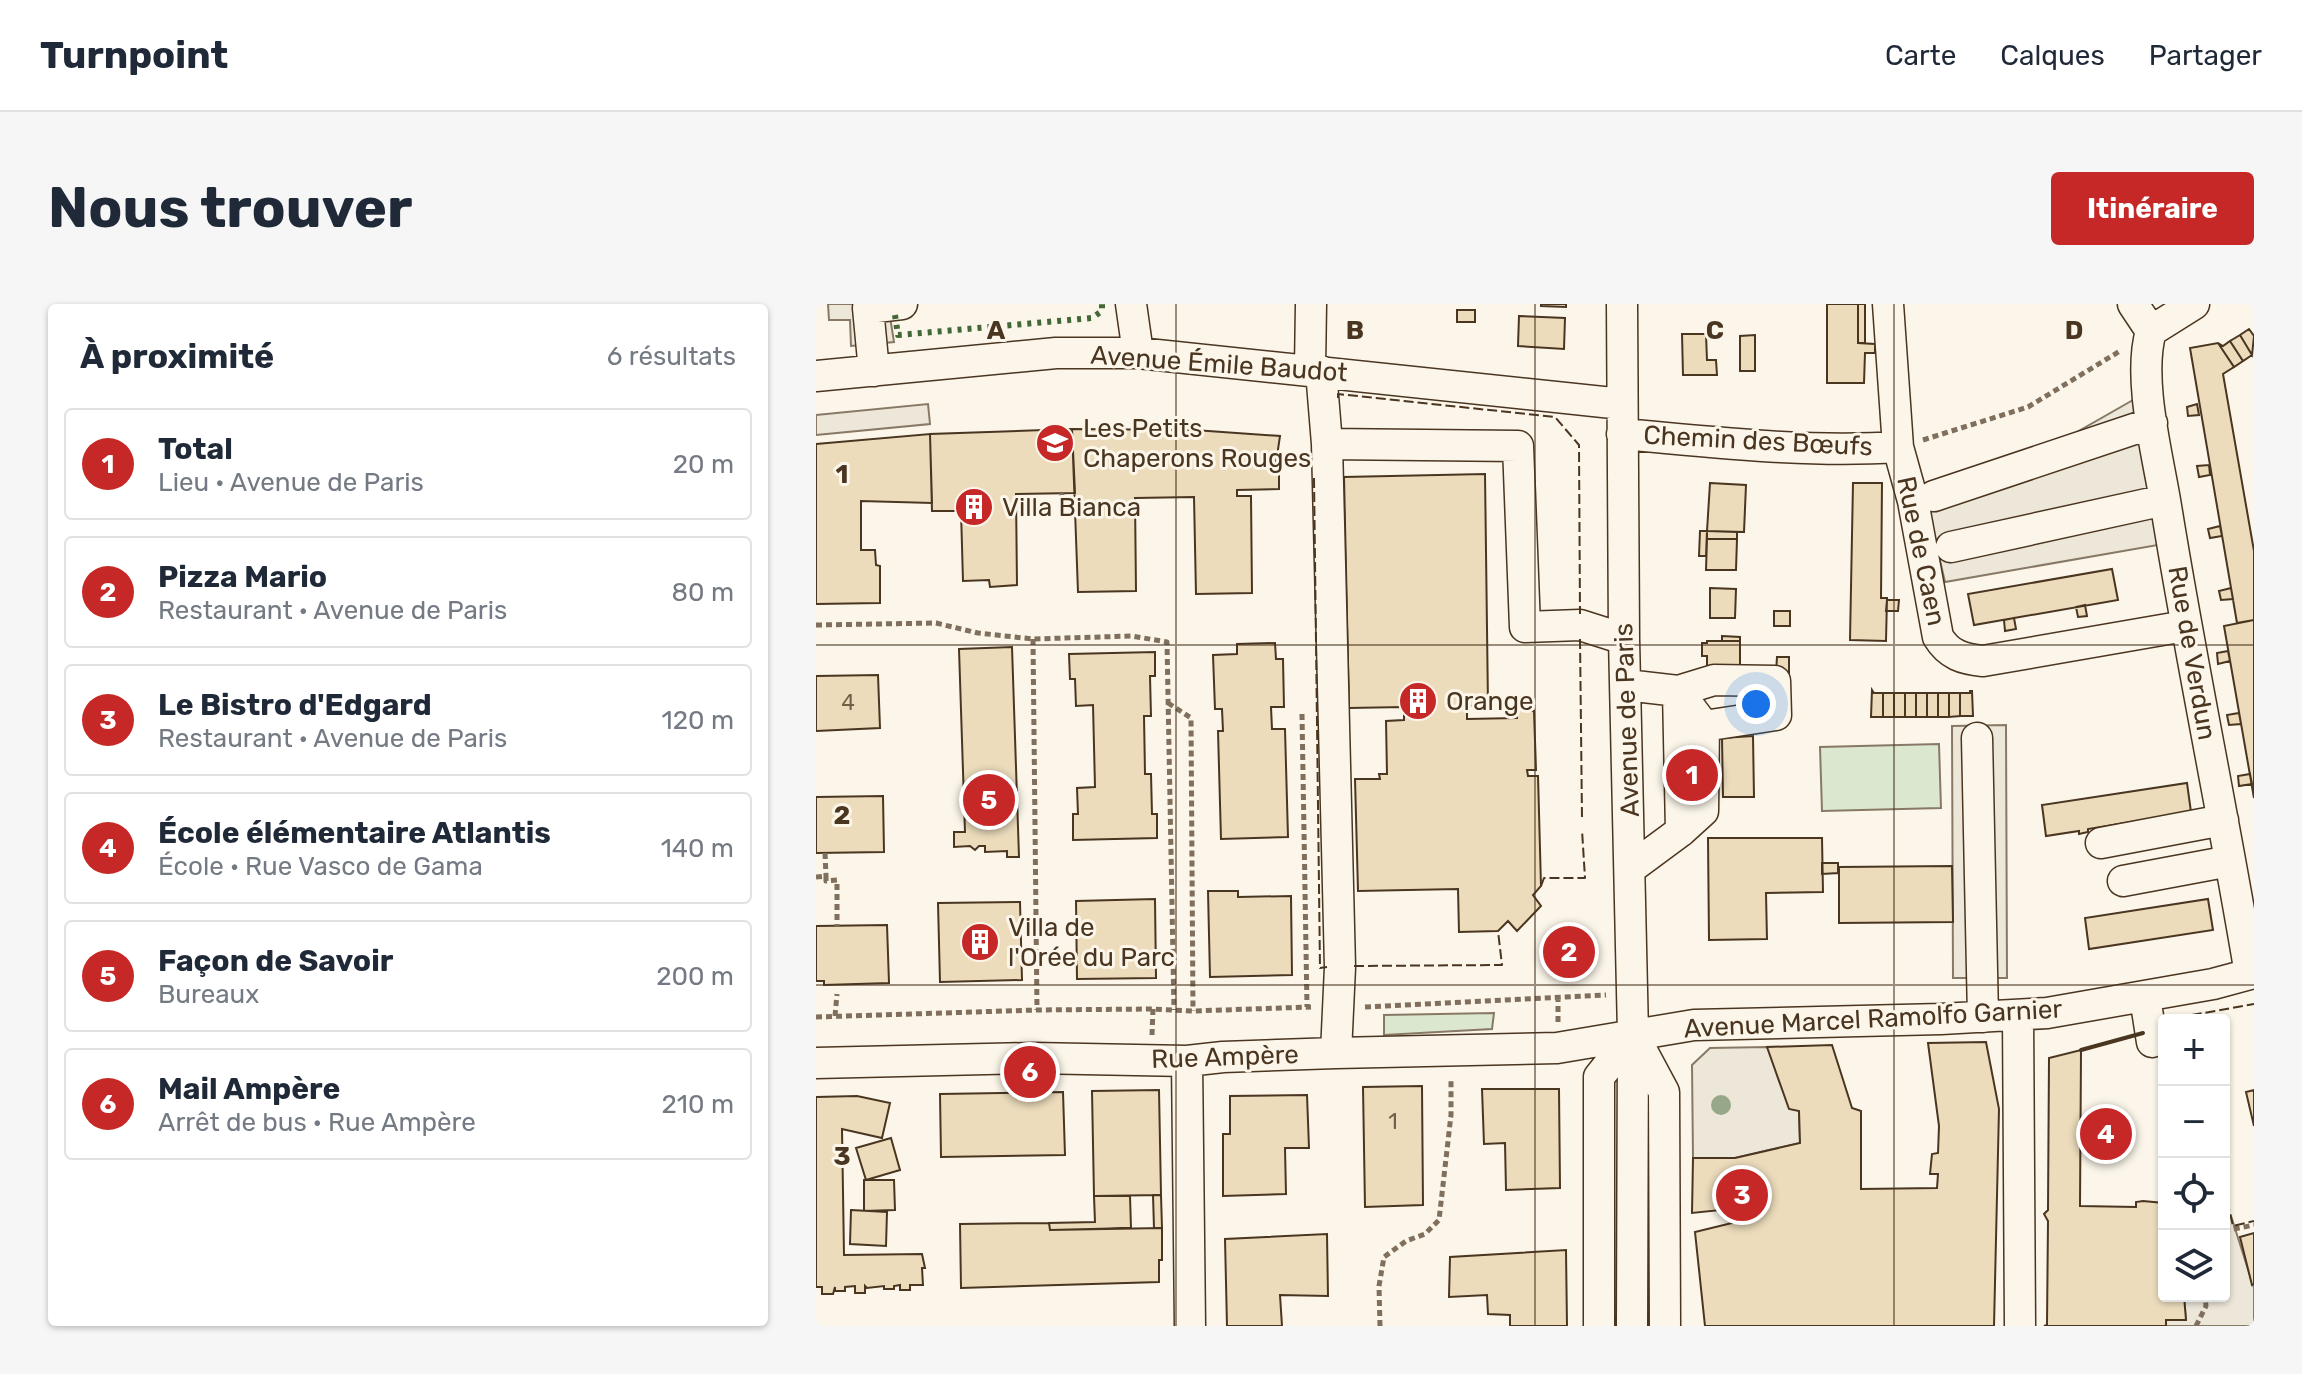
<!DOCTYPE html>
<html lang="fr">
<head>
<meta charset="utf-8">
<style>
	body { margin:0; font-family:Rubik,sans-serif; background:#f6f6f7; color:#1f2937 }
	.controls { position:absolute; right:24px; bottom:24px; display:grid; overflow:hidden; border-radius:8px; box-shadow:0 2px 6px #0004 }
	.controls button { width:72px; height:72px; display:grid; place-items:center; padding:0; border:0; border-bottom:2px solid #e0e1e3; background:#fff; color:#1f2937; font:40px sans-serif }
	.you { position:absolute; left:940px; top:400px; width:28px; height:28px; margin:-20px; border:6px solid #fff; border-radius:50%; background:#1a73e8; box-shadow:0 0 0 12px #1a73e833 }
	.badge { display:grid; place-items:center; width:52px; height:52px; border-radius:50%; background:#c62828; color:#fff; font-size:26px; font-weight:700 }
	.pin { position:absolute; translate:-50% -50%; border:4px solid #fff; box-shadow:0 2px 8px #0006 }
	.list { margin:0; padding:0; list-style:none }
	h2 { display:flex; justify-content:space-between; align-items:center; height:104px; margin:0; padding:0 32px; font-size:34px }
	h2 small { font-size:26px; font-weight:400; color:#747a83 }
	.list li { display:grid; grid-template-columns:52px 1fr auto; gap:24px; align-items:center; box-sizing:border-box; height:112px; margin:0 16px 16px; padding:0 16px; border:2px solid #e0e1e3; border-radius:8px }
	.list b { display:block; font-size:30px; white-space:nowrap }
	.list p { margin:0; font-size:26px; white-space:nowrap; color:#747a83 }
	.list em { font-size:26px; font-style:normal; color:#747a83 }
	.icon { flex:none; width:44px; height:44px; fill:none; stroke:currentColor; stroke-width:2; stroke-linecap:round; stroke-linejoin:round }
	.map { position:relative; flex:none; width:1438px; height:1022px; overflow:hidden; border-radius:8px }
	header { display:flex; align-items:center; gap:48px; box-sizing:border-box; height:112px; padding:0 40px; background:#fff; border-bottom:2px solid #e0e1e3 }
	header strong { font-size:38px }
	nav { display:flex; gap:44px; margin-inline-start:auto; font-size:28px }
	.intro { display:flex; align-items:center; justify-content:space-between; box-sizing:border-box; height:192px; padding:0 48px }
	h1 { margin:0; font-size:56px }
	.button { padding:20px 36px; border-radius:8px; background:#c62828; color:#fff; font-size:28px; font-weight:700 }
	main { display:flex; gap:48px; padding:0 48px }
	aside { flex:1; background:#fff; border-radius:8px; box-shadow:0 2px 6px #0004 }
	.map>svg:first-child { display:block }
	.green { fill:#dce7d0; stroke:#887966; stroke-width:2 }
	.parking { fill:#ede7d9; stroke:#887966; stroke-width:2 }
	.building { fill:#ecdcbc; stroke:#4a3520; stroke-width:2 }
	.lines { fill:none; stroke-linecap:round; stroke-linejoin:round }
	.minor-casing { stroke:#4a3520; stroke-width:33 }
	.path { stroke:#7f6f5c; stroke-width:5; stroke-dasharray:6 4; stroke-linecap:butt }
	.minor { stroke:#fbf6e9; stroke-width:30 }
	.hedge { stroke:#436837; stroke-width:6; stroke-dasharray:4 6; stroke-linecap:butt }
	.fence { stroke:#4a3520; stroke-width:2; stroke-dasharray:10 4; stroke-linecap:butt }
	.wall { stroke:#4a3520; stroke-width:4 }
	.tree { fill:#96a887 }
	.grid { fill:none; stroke:#4a3520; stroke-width:2; stroke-opacity:0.55 }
	.labels { text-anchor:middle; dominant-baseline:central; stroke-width:6; stroke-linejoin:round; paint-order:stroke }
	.number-label { font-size:22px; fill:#725f47 }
	.street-label { font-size:26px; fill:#4a3520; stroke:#fbf6e9 }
	.poi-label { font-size:26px; fill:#4a3520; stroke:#fbf6e9; text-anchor:start }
	.grid-label { font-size:26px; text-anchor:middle; font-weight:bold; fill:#4a3520; stroke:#fbf6e9; stroke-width:6; stroke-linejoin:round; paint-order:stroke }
</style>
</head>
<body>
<header>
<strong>Turnpoint</strong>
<nav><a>Carte</a><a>Calques</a><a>Partager</a></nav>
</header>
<div class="intro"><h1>Nous trouver</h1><a class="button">Itinéraire</a></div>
<main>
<aside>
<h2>À proximité<small>6 résultats</small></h2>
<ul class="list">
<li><span class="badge">1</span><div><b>Total</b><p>Lieu · Avenue de Paris</p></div><em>20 m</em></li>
<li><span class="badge">2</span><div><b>Pizza Mario</b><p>Restaurant · Avenue de Paris</p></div><em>80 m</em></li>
<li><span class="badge">3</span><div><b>Le Bistro d'Edgard</b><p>Restaurant · Avenue de Paris</p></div><em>120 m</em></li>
<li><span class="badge">4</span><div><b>École élémentaire Atlantis</b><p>École · Rue Vasco de Gama</p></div><em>140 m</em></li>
<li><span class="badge">5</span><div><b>Façon de Savoir</b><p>Bureaux</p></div><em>200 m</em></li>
<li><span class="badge">6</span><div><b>Mail Ampère</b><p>Arrêt de bus · Rue Ampère</p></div><em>210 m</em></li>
</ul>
</aside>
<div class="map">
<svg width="1438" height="1022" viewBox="0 0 1438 1022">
	<rect width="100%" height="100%" fill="#fbf6e9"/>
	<!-- green -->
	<path class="green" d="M 1123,440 L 1125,504 L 1006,507 L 1004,443 Z
		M 678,709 L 676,725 L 568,731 L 568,711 Z"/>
	<!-- parking -->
	<path class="parking" d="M 12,0 L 72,0 L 78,38 L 35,42 L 34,16 L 13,16 Z
		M 1324,92 L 1342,241 L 1129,278 L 1108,189 L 1231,145 Z
		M 112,100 L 114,120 L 0,131 L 0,111 Z
		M 1190,421 L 1191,674 L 1137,674 L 1136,422 Z
		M 951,743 L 983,807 L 984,839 L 919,854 L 877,854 L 876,761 L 894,744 Z
		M 1415,912 L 1438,984 L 1438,1022 L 1350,1022 L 1350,1016 L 1370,1016 L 1368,992 L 1408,992 L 1408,913 Z"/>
	<!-- building -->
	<path class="building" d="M 725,0 L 750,0 L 750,3 L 725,2 Z
		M 1011,0 L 1042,0 L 1042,39 L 1059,40 L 1059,49 L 1049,49 L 1048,79 L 1011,79 Z
		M 1042,0 L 1049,0 L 1049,39 L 1042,39 Z
		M 641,6 L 659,6 L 659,18 L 641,18 Z
		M 703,12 L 749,14 L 748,45 L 702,42 Z
		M 1433,25 L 1438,32 L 1436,51 L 1424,31 Z
		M 866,30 L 890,30 L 891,56 L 900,56 L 901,71 L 867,71 Z
		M 939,31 L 939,67 L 924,67 L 924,32 Z
		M 1424,31 L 1436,51 L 1427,57 L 1414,37 Z
		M 1414,37 L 1427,57 L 1418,63 L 1402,39 L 1407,42 Z
		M 1402,39 L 1418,63 L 1407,70 L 1438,247 L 1438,316 L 1421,319 L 1374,44 Z
		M 1381,100 L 1383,111 L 1372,112 L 1371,103 Z
		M 256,125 L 259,189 L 200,190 L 201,281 L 174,283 L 173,276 L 147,277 L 145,207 L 116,207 L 114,130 Z
		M 256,125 L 378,126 L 464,132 L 460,159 L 455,159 L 456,164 L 463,164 L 463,185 L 421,186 L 421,192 L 435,192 L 436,289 L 380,290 L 378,193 L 319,194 L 320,287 L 262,288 Z
		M 114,130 L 116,199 L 45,197 L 45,246 L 59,246 L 60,261 L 64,262 L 64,299 L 0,300 L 0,140 Z
		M 1393,161 L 1394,171 L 1383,173 L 1381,162 Z
		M 669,170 L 672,401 L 651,402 L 651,415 L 701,414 L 700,400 L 708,395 L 709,407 L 718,407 L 720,466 L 711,466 L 712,472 L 722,472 L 725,582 L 717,591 L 725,602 L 701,627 L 692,617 L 682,627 L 643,628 L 642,585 L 542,587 L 539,475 L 564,475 L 563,470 L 571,470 L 570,417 L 588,416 L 588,403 L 533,404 L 528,173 Z
		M 894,179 L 930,181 L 928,228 L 891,227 Z
		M 1037,179 L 1066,179 L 1065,294 L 1071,294 L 1070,337 L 1034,336 Z
		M 1404,222 L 1406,232 L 1394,234 L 1392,225 Z
		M 884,227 L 891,227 L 890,252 L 883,252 Z
		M 891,227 L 921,228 L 921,235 L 891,235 Z
		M 891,235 L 921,235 L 920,266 L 890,266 Z
		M 1296,265 L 1302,296 L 1158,321 L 1152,290 Z
		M 894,284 L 920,285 L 919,314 L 894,314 Z
		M 1415,284 L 1417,295 L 1405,296 L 1403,287 Z
		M 1071,296 L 1083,296 L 1082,307 L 1070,307 Z
		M 1269,301 L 1271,312 L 1262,313 L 1260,303 Z
		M 958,307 L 974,307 L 974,322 L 958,322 Z
		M 1198,314 L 1200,325 L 1189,327 L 1188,316 Z
		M 1438,316 L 1438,494 L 1408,322 Z
		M 906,332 L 924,333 L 924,337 L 906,337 Z
		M 891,337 L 924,337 L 924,369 L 891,369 L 891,352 L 886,352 L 886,339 L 891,339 Z
		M 459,339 L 460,355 L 467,355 L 468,403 L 455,403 L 456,425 L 469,425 L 472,533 L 405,535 L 402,427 L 407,427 L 406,405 L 399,405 L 397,351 L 421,350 L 421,340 Z
		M 196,343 L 203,553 L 191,553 L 191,547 L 169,548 L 169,542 L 163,542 L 159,546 L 154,542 L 138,543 L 138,528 L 149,528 L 143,345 Z
		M 1412,347 L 1414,357 L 1402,360 L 1401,349 Z
		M 339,348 L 339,372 L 334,372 L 335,412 L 328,412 L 329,470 L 335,470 L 336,510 L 341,510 L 341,534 L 257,536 L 257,510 L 262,510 L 261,484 L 279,483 L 277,401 L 260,402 L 259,375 L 254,375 L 253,350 Z
		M 961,353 L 973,353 L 973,369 L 960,369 Z
		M 62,371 L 64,424 L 0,427 L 0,372 Z
		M 1056,386 L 1058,389 L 1067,389 L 1067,413 L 1055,413 Z
		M 1154,387 L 1156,387 L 1157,412 L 1144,412 L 1144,389 L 1154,389 Z
		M 1067,389 L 1078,389 L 1078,413 L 1067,413 Z
		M 1078,389 L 1089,389 L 1089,413 L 1078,413 Z
		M 1089,389 L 1100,389 L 1100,413 L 1089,413 Z
		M 1100,389 L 1111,389 L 1111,413 L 1100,413 Z
		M 1111,389 L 1122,389 L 1122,413 L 1111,413 Z
		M 1122,389 L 1133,389 L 1133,413 L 1122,413 Z
		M 1133,389 L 1144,389 L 1144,412 L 1133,413 Z
		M 1423,409 L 1425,420 L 1413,421 L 1411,411 Z
		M 937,432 L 938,493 L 907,493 L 906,434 Z
		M 1434,470 L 1436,480 L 1423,482 L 1422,472 Z
		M 1371,479 L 1375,508 L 1272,525 L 1272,528 L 1263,530 L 1263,527 L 1230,532 L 1226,501 Z
		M 67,492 L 68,548 L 0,549 L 0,493 Z
		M 892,534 L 1006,534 L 1007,588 L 950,589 L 951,635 L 893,636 Z
		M 1006,559 L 1022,559 L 1022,569 L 1006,570 Z
		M 1136,562 L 1137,618 L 1023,619 L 1023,563 Z
		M 392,587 L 422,587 L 422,593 L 475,592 L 476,671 L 394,673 Z
		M 339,595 L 340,674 L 261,675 L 260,597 Z
		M 1392,595 L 1397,626 L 1273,645 L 1269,614 Z
		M 204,598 L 206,676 L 124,678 L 122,599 Z
		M 71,621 L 73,679 L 8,681 L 8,677 L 0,677 L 0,622 Z
		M 1170,738 L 1183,805 L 1178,1022 L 889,1022 L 879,928 L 916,919 L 914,905 L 876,909 L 877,854 L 919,854 L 984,839 L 983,807 L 973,805 L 951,743 L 1016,741 L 1036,804 L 1045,807 L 1045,885 L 1121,884 L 1122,870 L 1114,870 L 1116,850 L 1122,849 L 1123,822 L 1112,739 Z
		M 1265,746 L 1264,902 L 1320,903 L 1320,898 L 1327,897 L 1348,899 L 1348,992 L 1368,992 L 1370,1016 L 1350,1016 L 1350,1022 L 1228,1022 L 1231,1021 L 1232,917 L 1228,910 L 1232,906 L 1233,754 Z
		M 606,782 L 607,901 L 549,903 L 547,783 Z
		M 666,785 L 743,785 L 744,884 L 690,886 L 689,839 L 668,840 Z
		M 343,786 L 345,891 L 278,892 L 276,787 Z
		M 1438,786 L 1438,822 L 1430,788 Z
		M 247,788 L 249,851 L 125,853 L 124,790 Z
		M 491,791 L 493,844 L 469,844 L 470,890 L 407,892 L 407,830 L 414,830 L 414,792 Z
		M 41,792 L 74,799 L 66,834 L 26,825 L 28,951 L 106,950 L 109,964 L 106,964 L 107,981 L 94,981 L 94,986 L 84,986 L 84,981 L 78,982 L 78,985 L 68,985 L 68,982 L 51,984 L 49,982 L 49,989 L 39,989 L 39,982 L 29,983 L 29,987 L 19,987 L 19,983 L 17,990 L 6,990 L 6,983 L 0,983 L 0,793 Z
		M 75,834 L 84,866 L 50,876 L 40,844 Z
		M 48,876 L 78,876 L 79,906 L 48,907 Z
		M 337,891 L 345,891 L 346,924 L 338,924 Z
		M 278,892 L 314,892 L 315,924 L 234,926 L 233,919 L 279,918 Z
		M 35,906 L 71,908 L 70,942 L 34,940 Z
		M 233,919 L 234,926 L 346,924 L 346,956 L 343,956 L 343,978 L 145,984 L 144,920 Z
		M 1438,929 L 1438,980 L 1436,981 L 1424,933 Z
		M 511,930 L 512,992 L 464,991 L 466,1022 L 411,1022 L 409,935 Z
		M 750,946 L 751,1022 L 694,1022 L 694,1011 L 672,1010 L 671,991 L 633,993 L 634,953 Z"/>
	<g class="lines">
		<!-- minor casing -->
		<g class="minor-casing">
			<path id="minor" d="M 315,0 L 322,49
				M 806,0 L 808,335 L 817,730 L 816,1022
				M 1072,0 L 1082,143 L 1097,197 L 1122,333 C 1133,351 1147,355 1167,357 L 1369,322
				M 1317,0 L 1335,27
				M 1335,27 C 1321,75 1342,152 1350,202 C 1375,358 1408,513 1434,670
				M 1335,27 L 1378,0
				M 494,65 L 495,0
				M 58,67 L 52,4 L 86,0
				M 505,67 L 511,140
				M 0,72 L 240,49 L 322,49 L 806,100
				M 806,130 C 898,138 990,149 1082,143
				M 1118,192 L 1336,119
				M 1135,243 L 1349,196
				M 810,381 L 862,387 L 888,422 L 887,507 L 865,527 L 815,564
				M 1161,434 L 1167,713
				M 865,527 L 862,387 L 898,376 L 959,377 L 960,411 L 888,422
				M 1285,539 L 1407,516
				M 1307,577 L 1414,557
				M 1329,693 L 1336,738
				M 1202,712 L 1204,1022
				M 818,732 L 848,788 L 849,1022
				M 520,749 L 524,663 L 511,140 L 702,142 L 709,323 L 764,321 L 808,335
				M 371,757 L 374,1022
				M 0,759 L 217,754 L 371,757 L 407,753 L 520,749 L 741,744 L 878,721 L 1125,715 L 1231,709 L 1397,680 L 1438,669
				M 783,1022 L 783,773 L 817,730"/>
		</g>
		<!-- path -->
		<path class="path" d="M 1107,136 L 1212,103 L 1304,47
			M 245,204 L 246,189
			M 0,321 L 120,319 L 162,329 L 217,335 L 316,332 L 351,338 L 358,706
			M 217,335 L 221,706
			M 352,399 L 375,414 L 377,707
			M 486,410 L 491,703
			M 9,549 L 10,572
			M 0,573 L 10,572 L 10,577 L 21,576 L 21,622
			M 549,703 L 790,691
			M 19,712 L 21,690
			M 0,713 L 221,706 L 337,705 L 377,707 L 495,703
			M 742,718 L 742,695
			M 336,731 L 337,705
			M 1408,927 L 1438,921
			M 564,1022 L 563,982 L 568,953 L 590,937 L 609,930 L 623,916 L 635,811 L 635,776
			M 1380,1022 L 1390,1002 L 1389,992"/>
		<!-- minor -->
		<use href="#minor" class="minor"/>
		<!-- hedge -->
		<path class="hedge" d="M 79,11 L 82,31 L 276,14 L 286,7 L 286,0"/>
		<!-- fence -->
		<path class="fence" d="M 522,94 L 522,90 L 739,113 L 763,141 L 764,310
			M 498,174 L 504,664 L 511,663
			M 764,335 L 766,514
			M 725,582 L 728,574 L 769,574 L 766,526
			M 538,662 L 686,661 L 682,627
			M 1366,716 L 1365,713 L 1438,700
			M 1408,883 L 1417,922 L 1438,917"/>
		<!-- wall -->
		<path class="wall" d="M 1265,746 L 1327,729"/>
	</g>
	<!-- trees -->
	<circle class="tree" cx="905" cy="801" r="10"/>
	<!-- grid -->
	<path class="grid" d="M 360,0 L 360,1022M 719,0 L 719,1022M 1078,0 L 1078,1022M 0,341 L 1438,341M 0,681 L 1438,681"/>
	<!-- icons -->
	<defs>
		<g id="school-disc" transform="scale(2)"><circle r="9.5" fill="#c62828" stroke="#fbf6e9"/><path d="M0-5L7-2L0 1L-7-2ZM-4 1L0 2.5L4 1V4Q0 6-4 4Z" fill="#fff"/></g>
		<g id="building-disc" transform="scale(2)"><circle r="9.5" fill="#c62828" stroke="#fbf6e9"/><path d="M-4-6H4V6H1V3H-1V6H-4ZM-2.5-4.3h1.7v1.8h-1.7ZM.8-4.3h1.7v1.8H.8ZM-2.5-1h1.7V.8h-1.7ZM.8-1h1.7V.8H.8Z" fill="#fff"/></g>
	</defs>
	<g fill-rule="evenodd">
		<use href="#school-disc" x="239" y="139"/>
		<use href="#building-disc" x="158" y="203"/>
		<use href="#building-disc" x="602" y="397"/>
		<use href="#building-disc" x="164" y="638"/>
	</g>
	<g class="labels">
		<!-- number labels -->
		<g class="number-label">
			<text x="32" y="398">4</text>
			<text x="577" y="817">1</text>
		</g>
		<!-- street labels -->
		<g class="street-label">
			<text transform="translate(403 60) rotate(4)">Avenue Émile Baudot</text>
			<text transform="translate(942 137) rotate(3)">Chemin des Bœufs</text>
			<text transform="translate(1105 247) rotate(78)">Rue de Caen</text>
			<text transform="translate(1376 349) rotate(80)">Rue de Verdun</text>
			<text transform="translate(811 416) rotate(-92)">Avenue de Paris</text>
			<text transform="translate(1057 715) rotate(-3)">Avenue Marcel Ramolfo Garnier</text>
			<text transform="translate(409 753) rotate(-2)">Rue Ampère</text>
		</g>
		<!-- poi labels -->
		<g class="poi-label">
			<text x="267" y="124">Les Petits<tspan x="267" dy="30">Chaperons Rouges</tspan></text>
			<text x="186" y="203">Villa Bianca</text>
			<text x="630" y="397">Orange</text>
			<text x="192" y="623">Villa de<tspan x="192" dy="30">l'Orée du Parc</tspan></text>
		</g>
	</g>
	<g class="grid-label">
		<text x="180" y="35">A</text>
		<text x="539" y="35">B</text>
		<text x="899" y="35">C</text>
		<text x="1258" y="35">D</text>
		<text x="26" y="179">1</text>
		<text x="26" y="520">2</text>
		<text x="26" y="861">3</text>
	</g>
</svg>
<div class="controls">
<button>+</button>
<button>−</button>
<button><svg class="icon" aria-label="locate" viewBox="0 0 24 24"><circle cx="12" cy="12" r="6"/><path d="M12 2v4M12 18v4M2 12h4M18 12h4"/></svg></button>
<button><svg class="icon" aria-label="layers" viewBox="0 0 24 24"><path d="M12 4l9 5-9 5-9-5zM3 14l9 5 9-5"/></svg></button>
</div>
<div class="you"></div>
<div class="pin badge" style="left:876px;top:471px">1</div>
<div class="pin badge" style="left:753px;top:648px">2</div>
<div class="pin badge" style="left:926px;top:891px">3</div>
<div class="pin badge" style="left:1290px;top:830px">4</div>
<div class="pin badge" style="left:173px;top:496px">5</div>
<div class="pin badge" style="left:214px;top:768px">6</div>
</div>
</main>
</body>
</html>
